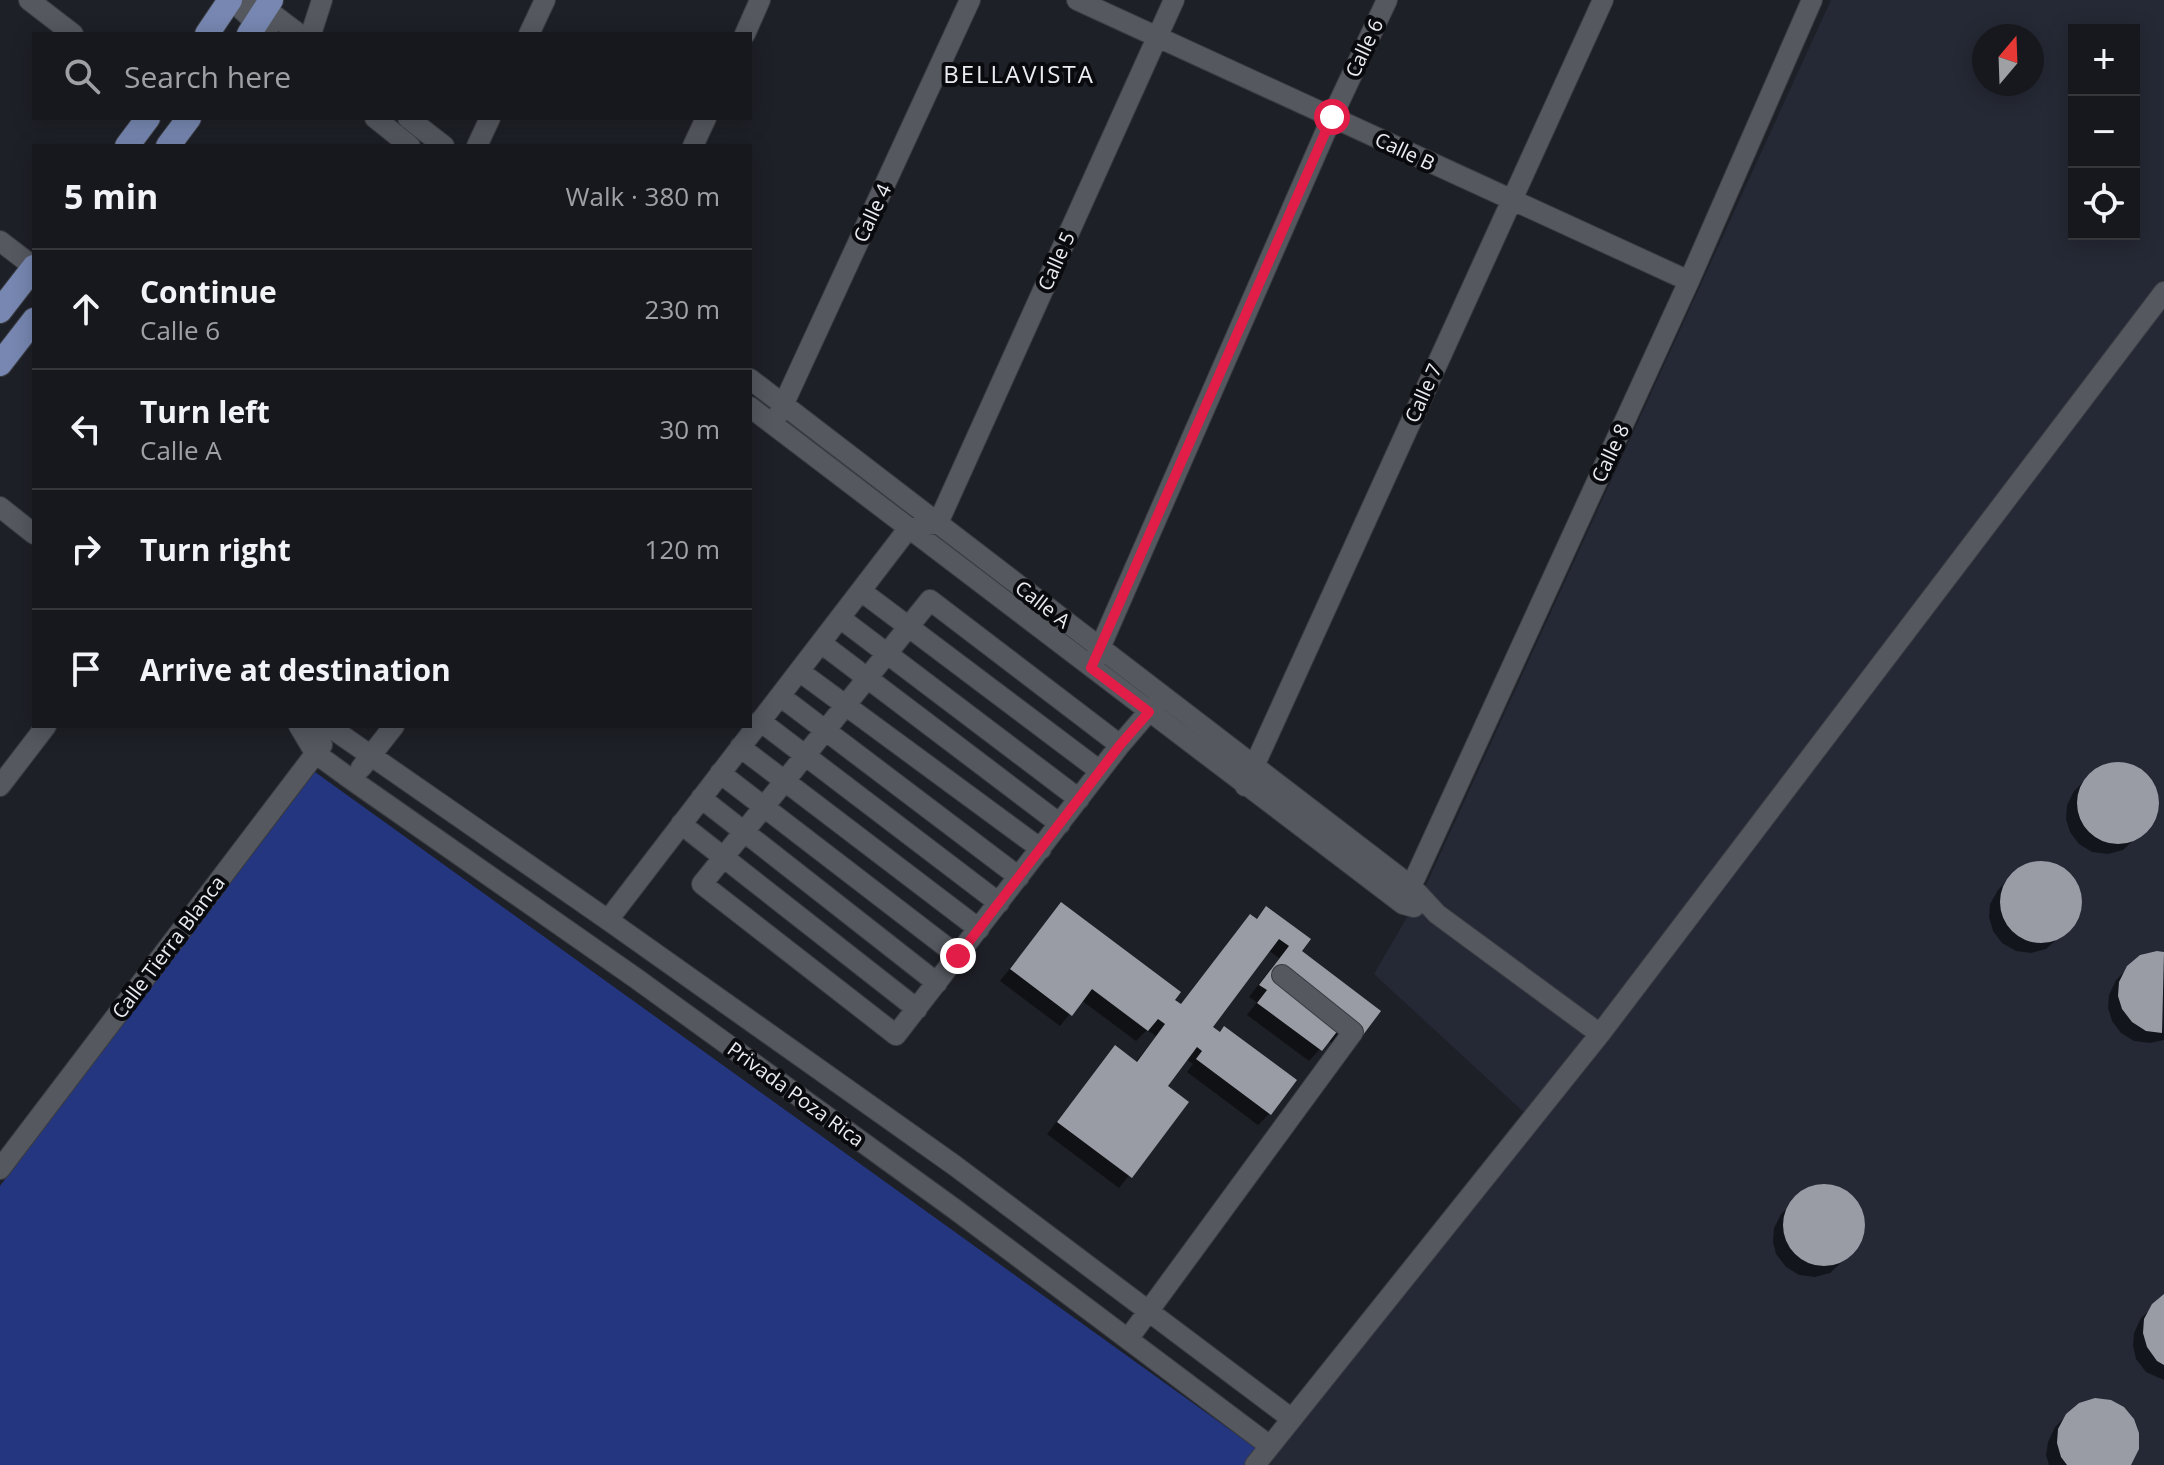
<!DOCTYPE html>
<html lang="en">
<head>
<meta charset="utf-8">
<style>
	body { margin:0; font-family:"Open Sans",sans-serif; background:#1f2126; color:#f1f3f6 }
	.controls { position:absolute; right:24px; top:24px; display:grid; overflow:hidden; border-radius:0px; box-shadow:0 4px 20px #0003 }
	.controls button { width:72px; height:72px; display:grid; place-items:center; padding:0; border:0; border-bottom:2px solid #35373b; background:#16181d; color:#f1f3f6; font:40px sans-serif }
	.compass { position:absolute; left:1972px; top:24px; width:72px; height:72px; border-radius:50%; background:#16181d; box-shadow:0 4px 20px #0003; rotate:19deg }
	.stop { position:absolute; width:24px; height:24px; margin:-18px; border:6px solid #e11d48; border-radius:50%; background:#fff }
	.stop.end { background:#e11d48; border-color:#fff; box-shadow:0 2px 8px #0008 }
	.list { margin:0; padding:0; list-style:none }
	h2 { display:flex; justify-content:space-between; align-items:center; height:104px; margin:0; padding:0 32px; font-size:34px }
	h2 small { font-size:26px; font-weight:400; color:#9ea0a4 }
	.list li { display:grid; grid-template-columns:52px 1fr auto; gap:24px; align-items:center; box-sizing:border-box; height:120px; padding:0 32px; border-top:2px solid #35373b }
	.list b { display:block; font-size:30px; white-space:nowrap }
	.list p { margin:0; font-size:26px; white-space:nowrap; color:#9ea0a4 }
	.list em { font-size:26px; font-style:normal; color:#9ea0a4 }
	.icon { flex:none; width:44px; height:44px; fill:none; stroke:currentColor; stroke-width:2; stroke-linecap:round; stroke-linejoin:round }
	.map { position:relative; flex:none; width:2164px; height:1465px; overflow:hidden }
	.search { position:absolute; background:#16181d; box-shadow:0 4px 20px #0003; left:32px; top:32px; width:720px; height:88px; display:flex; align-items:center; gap:20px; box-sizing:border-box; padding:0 28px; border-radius:0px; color:#9ea0a4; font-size:30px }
	.panel { position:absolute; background:#16181d; box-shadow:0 4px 20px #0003; left:32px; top:144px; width:720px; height:584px; border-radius:0px }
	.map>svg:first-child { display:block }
	.built { fill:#252935; fill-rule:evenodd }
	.green { fill:#24367f }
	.shadow { fill:#0007 }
	.building { fill:#999ca5 }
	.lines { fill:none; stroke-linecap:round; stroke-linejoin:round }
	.minor-casing { stroke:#3a3c42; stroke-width:22 }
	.major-casing { stroke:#3a3c42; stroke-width:26 }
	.minor { stroke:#55585f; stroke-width:20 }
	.major { stroke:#7787b1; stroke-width:24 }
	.route { stroke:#e11d48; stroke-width:10 }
	.labels { text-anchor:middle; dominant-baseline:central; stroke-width:8; stroke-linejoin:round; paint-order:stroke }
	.street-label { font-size:20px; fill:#ebecf1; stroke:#090a0d }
	.quarter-label { font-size:24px; letter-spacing:2px; fill:#ebecf1; stroke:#090a0d }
</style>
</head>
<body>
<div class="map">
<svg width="2164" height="1465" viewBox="0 0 2164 1465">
	<rect width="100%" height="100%" fill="#1e2027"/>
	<!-- built -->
	<path class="built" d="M 1831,0 L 2164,0 L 2164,1465 L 1250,1465 L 1528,1116 L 1374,974 L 1427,883 ZM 2074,30 L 2134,30 L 2134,234 L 2074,234 ZM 1984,36 L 2032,36 L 2032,84 L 1984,84 Z"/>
	<!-- green -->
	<path class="green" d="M 315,772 L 1261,1452 L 1250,1465 L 0,1465 L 0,1186 Z"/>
	<!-- shadow -->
	<path class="shadow" d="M 2115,764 L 2130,765 L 2142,772 L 2152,783 L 2157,797 L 2156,812 L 2148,827 L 2123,850 L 2108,854 L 2092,852 L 2079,844 L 2070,832 L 2066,819 L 2067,805 L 2074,791 L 2086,779 L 2099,768 Z
		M 2038,862 L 2053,864 L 2066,871 L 2075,882 L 2080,896 L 2079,910 L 2072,926 L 2046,949 L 2031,953 L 2016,951 L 2002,943 L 1993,931 L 1989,917 L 1990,904 L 1998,890 L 2010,877 L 2022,867 Z
		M 1061,905 L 1180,1006 L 1239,928 L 1250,916 L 1255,920 L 1267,909 L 1299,952 L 1378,1011 L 1344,1053 L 1328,1040 L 1309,1061 L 1247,1015 L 1257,1002 L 1249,997 L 1279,958 L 1268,950 L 1210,1027 L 1269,1114 L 1258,1125 L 1187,1072 L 1193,1064 L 1186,1059 L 1165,1086 L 1187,1102 L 1119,1188 L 1047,1134 L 1115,1048 L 1135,1063 L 1156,1036 L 1147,1030 L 1136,1041 L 1081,1000 L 1060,1026 L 1000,981 Z
		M 2157,953 L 2164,954 L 2164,1040 L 2150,1043 L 2134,1041 L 2121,1033 L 2112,1021 L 2108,1008 L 2109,995 L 2116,980 L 2128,968 Z
		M 1822,1186 L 1837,1188 L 1849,1195 L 1858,1206 L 1863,1220 L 1863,1235 L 1855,1250 L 1830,1273 L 1815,1277 L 1799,1275 L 1786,1267 L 1776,1254 L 1773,1242 L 1774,1228 L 1781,1214 L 1793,1202 L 1806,1191 Z
		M 2164,1297 L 2164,1380 L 2146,1372 L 2136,1359 L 2133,1346 L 2134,1333 L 2141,1318 Z
		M 2067,1415 L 2128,1465 L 2049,1465 L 2046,1455 L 2048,1442 L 2055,1427 Z"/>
	<!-- building -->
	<path class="building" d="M2077 803a41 41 0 1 1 82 0a41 41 0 1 1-82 0Z
		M2000 902a41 41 0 1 1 82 0a41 41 0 1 1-82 0Z
		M 1061,902 L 1181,992 L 1175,1000 L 1181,1004 L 1250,914 L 1257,919 L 1266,906 L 1311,939 L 1302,951 L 1381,1011 L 1357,1043 L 1339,1029 L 1322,1051 L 1257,1003 L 1267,990 L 1259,985 L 1289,946 L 1279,939 L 1213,1027 L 1220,1032 L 1224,1026 L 1297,1080 L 1271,1115 L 1196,1059 L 1202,1051 L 1197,1047 L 1168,1086 L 1189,1102 L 1132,1178 L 1057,1122 L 1115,1045 L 1137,1062 L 1165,1024 L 1158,1019 L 1148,1031 L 1092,989 L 1072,1016 L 1010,969 Z
		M 2157,951 L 2164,952 L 2162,1033 L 2146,1031 L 2132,1022 L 2122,1009 L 2118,996 L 2119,982 L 2127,966 L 2140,955 Z
		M1783 1225a41 41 0 1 1 82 0a41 41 0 1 1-82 0Z
		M 2164,1294 L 2164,1365 L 2157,1361 L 2147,1347 L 2143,1333 L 2144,1319 L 2152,1304 Z
		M 2095,1398 L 2111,1400 L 2124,1407 L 2134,1419 L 2139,1433 L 2139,1449 L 2131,1465 L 2067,1465 L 2061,1457 L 2057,1443 L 2058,1429 L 2066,1414 L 2079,1403 Z"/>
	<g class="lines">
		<!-- minor casing -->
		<g class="minor-casing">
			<path id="minor" d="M 29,0 L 73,34
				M 231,0 L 268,34
				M 254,0 L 299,34
				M 1077,0 L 1689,281
				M 311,34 L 322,0
				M 529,34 L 545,0
				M 745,34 L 760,0
				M 375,118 L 410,146
				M 408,118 L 444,146
				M 477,146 L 490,118
				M 693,146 L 706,118
				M 0,241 L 34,267
				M 750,379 L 1412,887 L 1437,914 L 1600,1034
				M 750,407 L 1403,904 L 1414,907
				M 779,414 L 970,0
				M 0,507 L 34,534
				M 861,591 L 1100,771
				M 840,618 L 1079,799
				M 821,643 L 1060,824
				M 1096,657 L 1332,117 L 1387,0
				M 799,671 L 1041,849
				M 780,696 L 1019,877
				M 760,721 L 999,903
				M 299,726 L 315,753 L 352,780 L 637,979 L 956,1210 L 1270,1446
				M 300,727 L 334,730 L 608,920 L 954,1165 L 1292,1419
				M 1120,745 L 930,600 L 702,884 L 896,1035 L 1120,745 L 1162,696
				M 740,747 L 979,929
				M 361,768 L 394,726
				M 720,773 L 958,956
				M 0,786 L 46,726
				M 1245,786 L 1603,0
				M 701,798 L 937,983
				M 681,824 L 917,1009
				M 1403,904 L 1689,281 L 1812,0
				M 608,920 L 908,529 L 938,523 L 1174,0
				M 0,1169 L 322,745
				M 1128,1339 L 1353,1032 L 1282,975
				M 1255,1465 L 1600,1034 L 2164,292"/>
		</g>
		<!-- major casing -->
		<g class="major-casing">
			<path id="major" d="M 207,34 L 230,0
				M 249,34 L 271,0
				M 127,146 L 148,118
				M 168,146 L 189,118
				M 0,311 L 34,267
				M 0,364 L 34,320"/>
		</g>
		<!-- minor -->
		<use href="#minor" class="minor"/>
		<!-- major -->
		<use href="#major" class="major"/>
	</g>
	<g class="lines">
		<!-- route -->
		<path class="route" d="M 958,956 L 1120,745 L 1149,712 L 1091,668 L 1332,117"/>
	</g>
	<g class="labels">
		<!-- street labels -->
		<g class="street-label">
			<text transform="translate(1364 48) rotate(-65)">Calle 6</text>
			<text transform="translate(1405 151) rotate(25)">Calle B</text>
			<text transform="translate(872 213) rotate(-65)">Calle 4</text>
			<text transform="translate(1056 261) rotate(-66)">Calle 5</text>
			<text transform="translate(1423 393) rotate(-66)">Calle 7</text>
			<text transform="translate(1610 453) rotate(-65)">Calle 8</text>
			<text transform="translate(1043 604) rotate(38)">Calle A</text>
			<text transform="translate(168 947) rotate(-53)">Calle Tierra Blanca</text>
			<text transform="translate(796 1094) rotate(36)">Privada Poza Rica</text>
		</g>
		<!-- quarter labels -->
		<g class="quarter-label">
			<text x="1019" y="73">BELLAVISTA</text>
		</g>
	</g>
</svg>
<div class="controls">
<button>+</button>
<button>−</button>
<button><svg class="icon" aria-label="locate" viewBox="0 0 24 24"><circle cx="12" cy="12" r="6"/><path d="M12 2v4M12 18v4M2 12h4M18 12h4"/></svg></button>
</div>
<svg class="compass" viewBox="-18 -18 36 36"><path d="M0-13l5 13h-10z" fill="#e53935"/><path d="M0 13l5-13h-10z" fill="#9ea0a4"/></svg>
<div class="stop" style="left:1332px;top:117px"></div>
<div class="stop end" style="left:958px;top:956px"></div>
<div class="search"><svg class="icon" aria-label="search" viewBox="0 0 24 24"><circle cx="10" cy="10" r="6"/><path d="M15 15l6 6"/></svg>Search here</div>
<section class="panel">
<h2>5 min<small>Walk · 380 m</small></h2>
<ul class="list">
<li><svg class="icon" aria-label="ahead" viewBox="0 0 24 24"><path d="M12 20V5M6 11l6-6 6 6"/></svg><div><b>Continue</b><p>Calle 6</p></div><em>230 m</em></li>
<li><svg class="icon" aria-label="left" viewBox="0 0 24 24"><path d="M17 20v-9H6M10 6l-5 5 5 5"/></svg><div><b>Turn left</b><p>Calle A</p></div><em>30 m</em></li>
<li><svg class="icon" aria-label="right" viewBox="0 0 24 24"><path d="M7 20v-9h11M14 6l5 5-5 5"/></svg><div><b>Turn right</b></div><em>120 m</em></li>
<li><svg class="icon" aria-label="arrive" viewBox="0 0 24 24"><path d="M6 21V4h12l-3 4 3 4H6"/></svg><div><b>Arrive at destination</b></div></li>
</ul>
</section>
</div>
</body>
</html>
